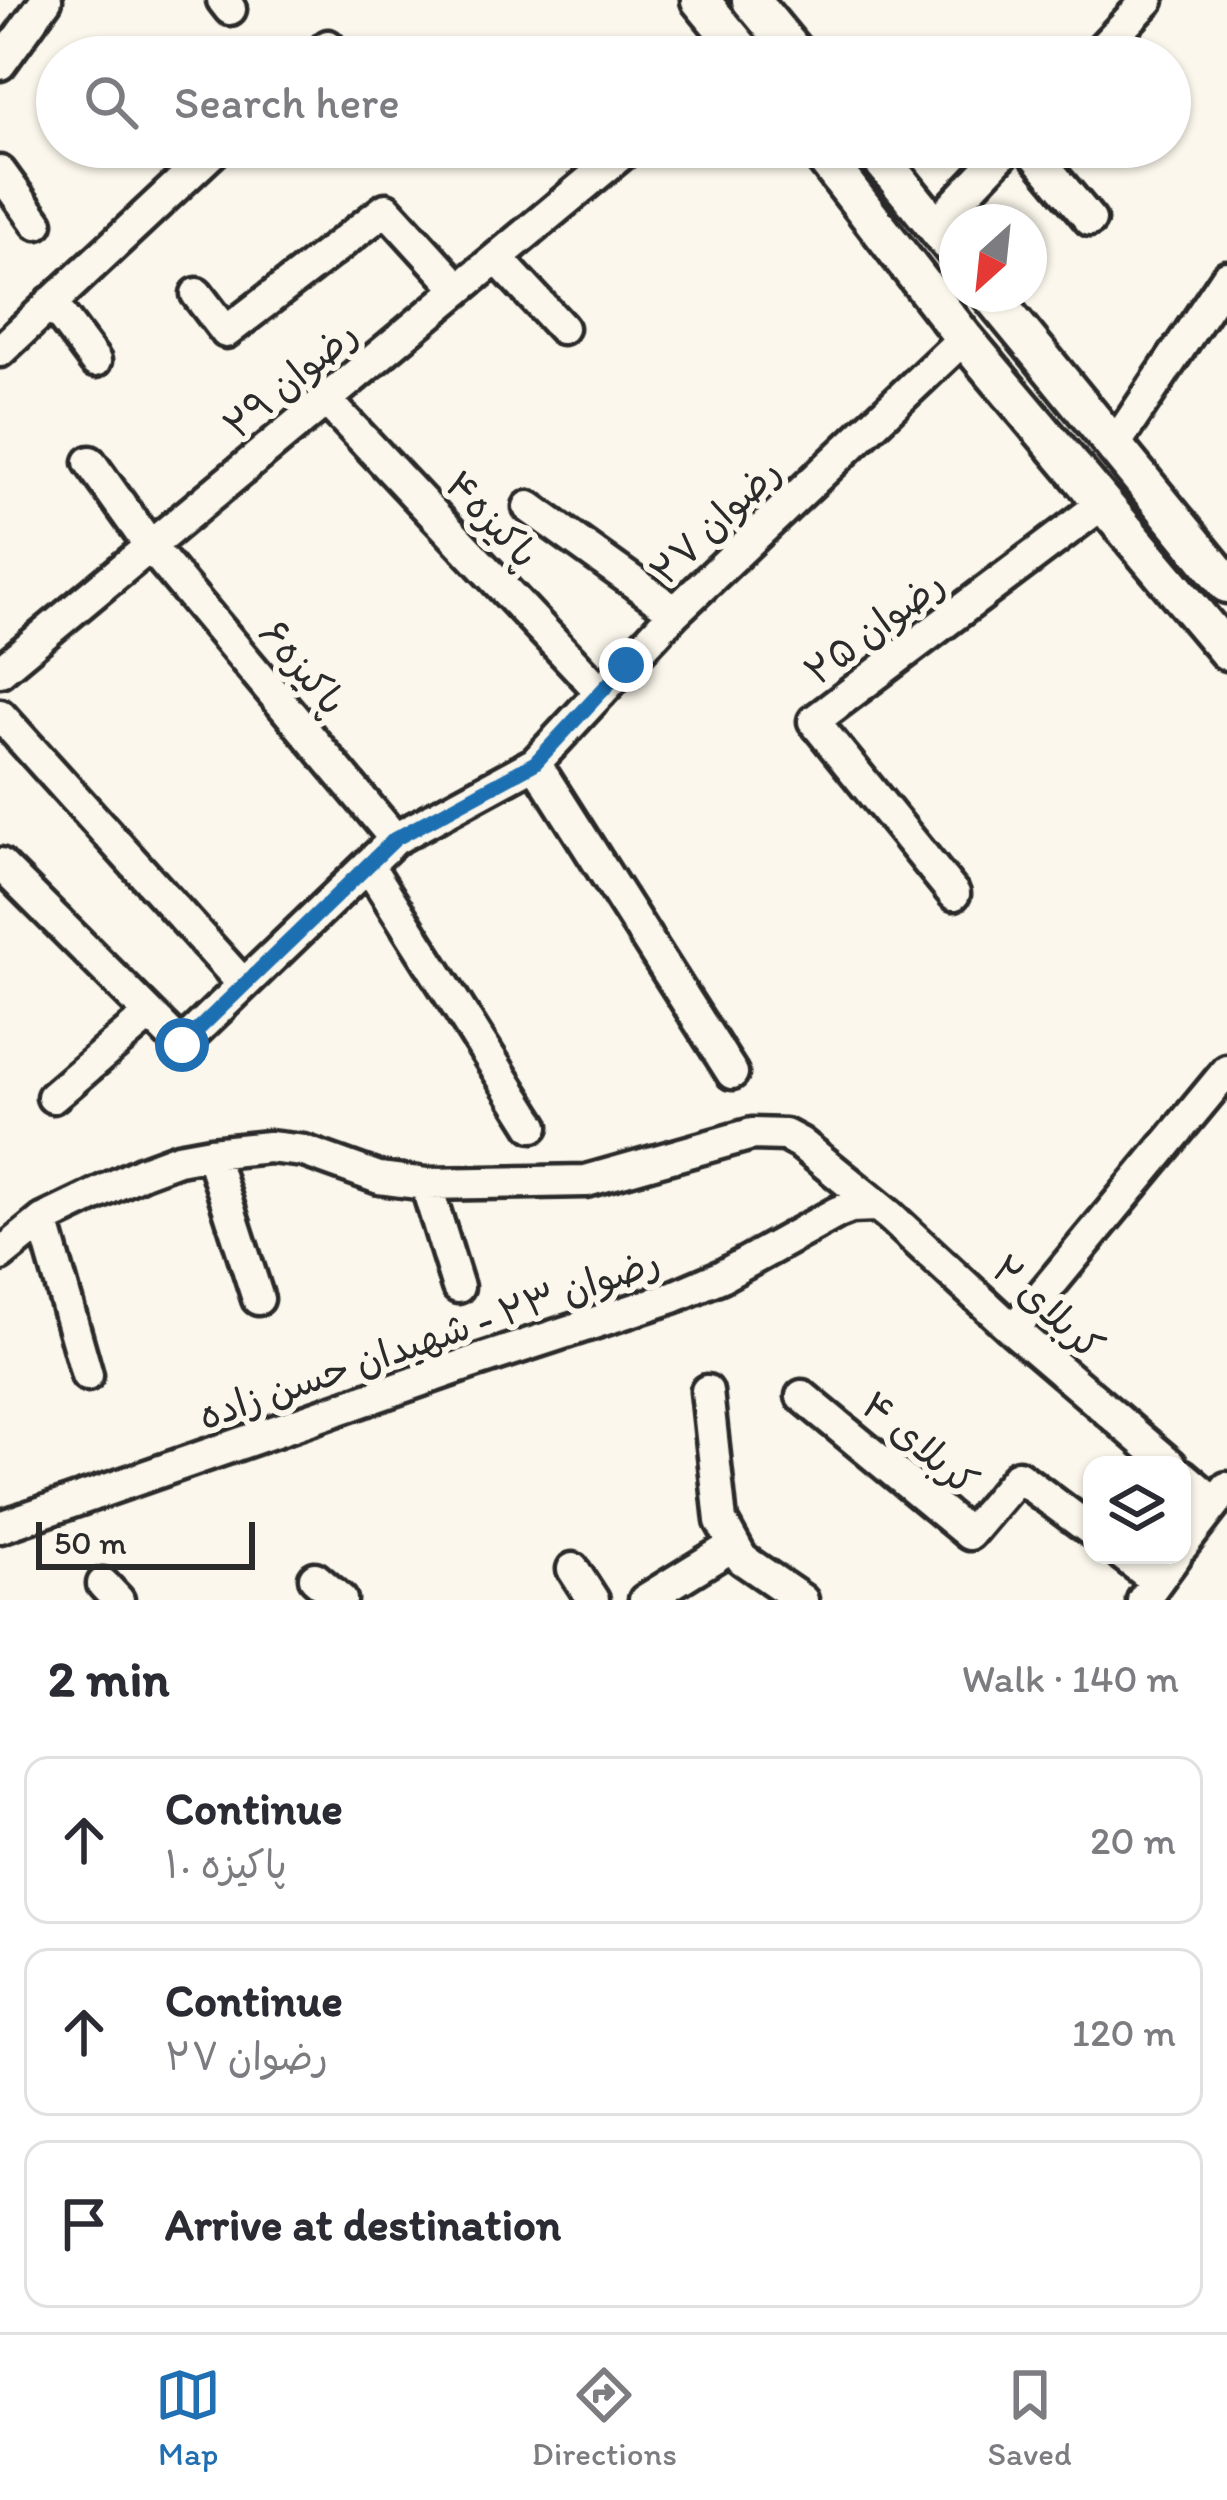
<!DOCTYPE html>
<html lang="en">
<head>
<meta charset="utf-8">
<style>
	body { margin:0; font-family:Itim,"Playpen Sans Arabic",sans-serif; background:#f7f7f7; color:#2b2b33 }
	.controls { position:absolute; right:36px; bottom:36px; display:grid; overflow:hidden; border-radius:24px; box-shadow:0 3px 9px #0004 }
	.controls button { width:108px; height:108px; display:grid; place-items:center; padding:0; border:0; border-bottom:3px solid #e1e1e2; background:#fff; color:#2b2b33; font:60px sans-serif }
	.compass { position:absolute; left:939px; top:204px; width:108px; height:108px; border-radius:50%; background:#fff; box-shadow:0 3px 9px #0004; rotate:207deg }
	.scale { position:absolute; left:36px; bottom:30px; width:219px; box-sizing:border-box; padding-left:12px; border:6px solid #2b2b2b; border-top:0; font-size:33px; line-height:42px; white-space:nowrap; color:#2b2b2b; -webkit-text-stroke:9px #fbf7ec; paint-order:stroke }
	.stop { position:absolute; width:36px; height:36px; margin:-27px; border:9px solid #1f6fb2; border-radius:50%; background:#fff }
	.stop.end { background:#1f6fb2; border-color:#fff; box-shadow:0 3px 12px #0008 }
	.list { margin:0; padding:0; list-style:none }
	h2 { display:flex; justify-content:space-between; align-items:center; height:156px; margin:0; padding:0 48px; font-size:51px }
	h2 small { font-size:39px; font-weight:400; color:#7c7c81 }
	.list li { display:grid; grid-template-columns:78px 1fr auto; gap:36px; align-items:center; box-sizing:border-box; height:168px; margin:0 24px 24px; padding:0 24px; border:3px solid #e1e1e2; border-radius:24px }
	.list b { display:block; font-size:45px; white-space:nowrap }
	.list p { margin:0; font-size:39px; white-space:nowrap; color:#7c7c81 }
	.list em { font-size:39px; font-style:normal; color:#7c7c81 }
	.icon { flex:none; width:66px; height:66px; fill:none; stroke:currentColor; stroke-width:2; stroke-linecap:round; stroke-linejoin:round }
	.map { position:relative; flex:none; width:1227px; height:1600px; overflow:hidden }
	.search { position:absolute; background:#fff; box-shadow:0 3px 9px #0004; left:36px; right:36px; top:36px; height:132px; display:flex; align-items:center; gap:30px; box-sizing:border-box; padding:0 42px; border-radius:66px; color:#7c7c81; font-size:45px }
	.sheet { height:732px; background:#fff }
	nav { display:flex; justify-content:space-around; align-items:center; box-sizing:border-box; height:168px; border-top:3px solid #e1e1e2; background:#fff; font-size:33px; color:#7c7c81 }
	nav a { display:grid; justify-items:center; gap:6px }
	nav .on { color:#1f6fb2 }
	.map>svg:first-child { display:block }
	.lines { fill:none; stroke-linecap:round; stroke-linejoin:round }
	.minor-casing { stroke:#2b2b2b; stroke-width:39 }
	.major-casing { stroke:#2b2b2b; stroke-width:45 }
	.minor { stroke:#fbf7ec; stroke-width:30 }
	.major { stroke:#fbf7ec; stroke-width:36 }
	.route { stroke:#1f6fb2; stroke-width:15 }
	.labels { text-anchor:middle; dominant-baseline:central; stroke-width:12; stroke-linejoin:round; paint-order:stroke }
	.street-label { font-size:39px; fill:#2b2b2b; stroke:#fbf7ec }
</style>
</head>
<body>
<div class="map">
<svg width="1227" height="1600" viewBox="0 0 1227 1600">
	<rect width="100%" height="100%" fill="#fbf7ec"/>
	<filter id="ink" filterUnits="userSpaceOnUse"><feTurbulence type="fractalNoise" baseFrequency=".00833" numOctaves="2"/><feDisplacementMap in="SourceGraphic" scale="24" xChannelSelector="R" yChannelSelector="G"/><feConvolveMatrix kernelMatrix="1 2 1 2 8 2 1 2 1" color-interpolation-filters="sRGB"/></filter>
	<g filter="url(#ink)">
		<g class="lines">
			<!-- minor casing -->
			<g class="minor-casing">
				<path id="minor" d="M 223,0 L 230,9
					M 316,57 L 328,46
					M 1094,57 L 1148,0
					M 0,64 L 46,0
					M 1029,147 L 1090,220
					M 0,172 L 37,223
					M 935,225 L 1009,147
					M 497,258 L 562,328
					M 197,294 L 226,332 L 386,209 L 459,289
					M 51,302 L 95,361
					M 0,351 L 218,147
					M 326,400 L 601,692
					M 1114,446 L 1227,277
					M 90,462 L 150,546 L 395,839
					M 529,507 L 675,612
					M 0,671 L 630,147
					M 0,715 L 243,984
					M 535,763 L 732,1073
					M 0,864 L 181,1045 L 395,839 L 535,763 L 675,612 L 964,338
					M 368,865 L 533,1126
					M 954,894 L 814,721 L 1102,504
					M 53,1097 L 149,1015
					M 211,1153 L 258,1299
					M 426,1184 L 458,1287
					M 43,1220 L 87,1375
					M 0,1255 L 43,1220 L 143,1172 L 178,1159 L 211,1153 L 269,1147 L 304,1151 L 379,1178 L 426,1184 L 586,1181 L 752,1134 L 785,1135 L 800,1143 L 890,1216 L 1013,1330 L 1171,1465
					M 1013,1330 L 1227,1071
					M 707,1391 L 721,1521 L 742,1559 L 802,1600
					M 802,1396 L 969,1534 L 1018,1476 L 1092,1531
					M 1182,1475 L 1214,1502
					M 0,1527 L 468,1364 L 673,1297 L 722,1276 L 838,1212 L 851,1207 L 875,1206
					M 1182,1546 L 1227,1488
					M 1123,1555 L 1157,1581
					M 573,1569 L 593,1600
					M 315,1578 L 341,1600
					M 103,1584 L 118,1600
					M 645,1600 L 734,1545
					M 1143,1600 L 1176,1555"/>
			</g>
			<!-- major casing -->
			<g class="major-casing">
				<path id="major" d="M 700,0 L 747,57
					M 751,0 L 798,57
					M 816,147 L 964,338 L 1227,651
					M 871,147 L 957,253
					M 990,294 L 1227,584"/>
			</g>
			<!-- minor -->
			<use href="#minor" class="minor"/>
			<!-- major -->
			<use href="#major" class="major"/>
		</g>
	</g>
	<g class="lines" filter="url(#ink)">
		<!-- route -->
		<path class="route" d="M 182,1045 L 395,839 L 535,763 L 626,665"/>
	</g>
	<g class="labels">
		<!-- street labels -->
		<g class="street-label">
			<text transform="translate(290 379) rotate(-40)">رضوان ۲۹</text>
			<text transform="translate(492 519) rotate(47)">پاکیزه۴</text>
			<text transform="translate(715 521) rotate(-44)">رضوان ۲۷</text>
			<text transform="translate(874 627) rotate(-37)">رضوان ۲۵</text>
			<text transform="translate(303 667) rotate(50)">پاکیزه۶</text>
			<text transform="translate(1048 1307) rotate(42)">کربلای ۲</text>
			<text transform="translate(429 1338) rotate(-19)">رضوان ۲۳ - شهیدان حسن زاده</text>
			<text transform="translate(920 1443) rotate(40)">کربلای ۴</text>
		</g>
	</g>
</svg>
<div class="controls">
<button><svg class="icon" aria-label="layers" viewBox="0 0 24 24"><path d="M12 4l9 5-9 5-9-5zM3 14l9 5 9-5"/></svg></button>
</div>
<svg class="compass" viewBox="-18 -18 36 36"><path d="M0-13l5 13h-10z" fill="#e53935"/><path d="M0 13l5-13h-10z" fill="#7c7c81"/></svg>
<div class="scale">50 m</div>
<div class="stop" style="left:182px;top:1045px"></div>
<div class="stop end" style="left:626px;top:665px"></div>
<div class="search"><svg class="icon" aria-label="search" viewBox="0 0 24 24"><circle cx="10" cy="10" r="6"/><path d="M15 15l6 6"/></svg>Search here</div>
</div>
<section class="sheet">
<h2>2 min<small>Walk · 140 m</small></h2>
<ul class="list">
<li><svg class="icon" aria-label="ahead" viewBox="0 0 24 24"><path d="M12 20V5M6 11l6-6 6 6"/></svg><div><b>Continue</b><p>پاکیزه ۱۰</p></div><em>20 m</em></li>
<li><svg class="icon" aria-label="ahead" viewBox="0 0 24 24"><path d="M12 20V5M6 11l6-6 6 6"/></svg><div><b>Continue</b><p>رضوان ۲۷</p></div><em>120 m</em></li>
<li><svg class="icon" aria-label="arrive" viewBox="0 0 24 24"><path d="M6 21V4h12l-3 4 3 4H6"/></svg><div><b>Arrive at destination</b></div></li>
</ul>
</section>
<nav>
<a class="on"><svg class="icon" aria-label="map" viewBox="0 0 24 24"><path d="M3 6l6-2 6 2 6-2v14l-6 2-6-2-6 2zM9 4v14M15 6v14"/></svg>Map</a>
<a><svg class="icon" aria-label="directions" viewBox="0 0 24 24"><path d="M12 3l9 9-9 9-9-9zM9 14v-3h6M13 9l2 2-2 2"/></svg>Directions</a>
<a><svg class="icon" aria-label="saved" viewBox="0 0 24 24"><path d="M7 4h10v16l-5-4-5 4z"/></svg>Saved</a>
</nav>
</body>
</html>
